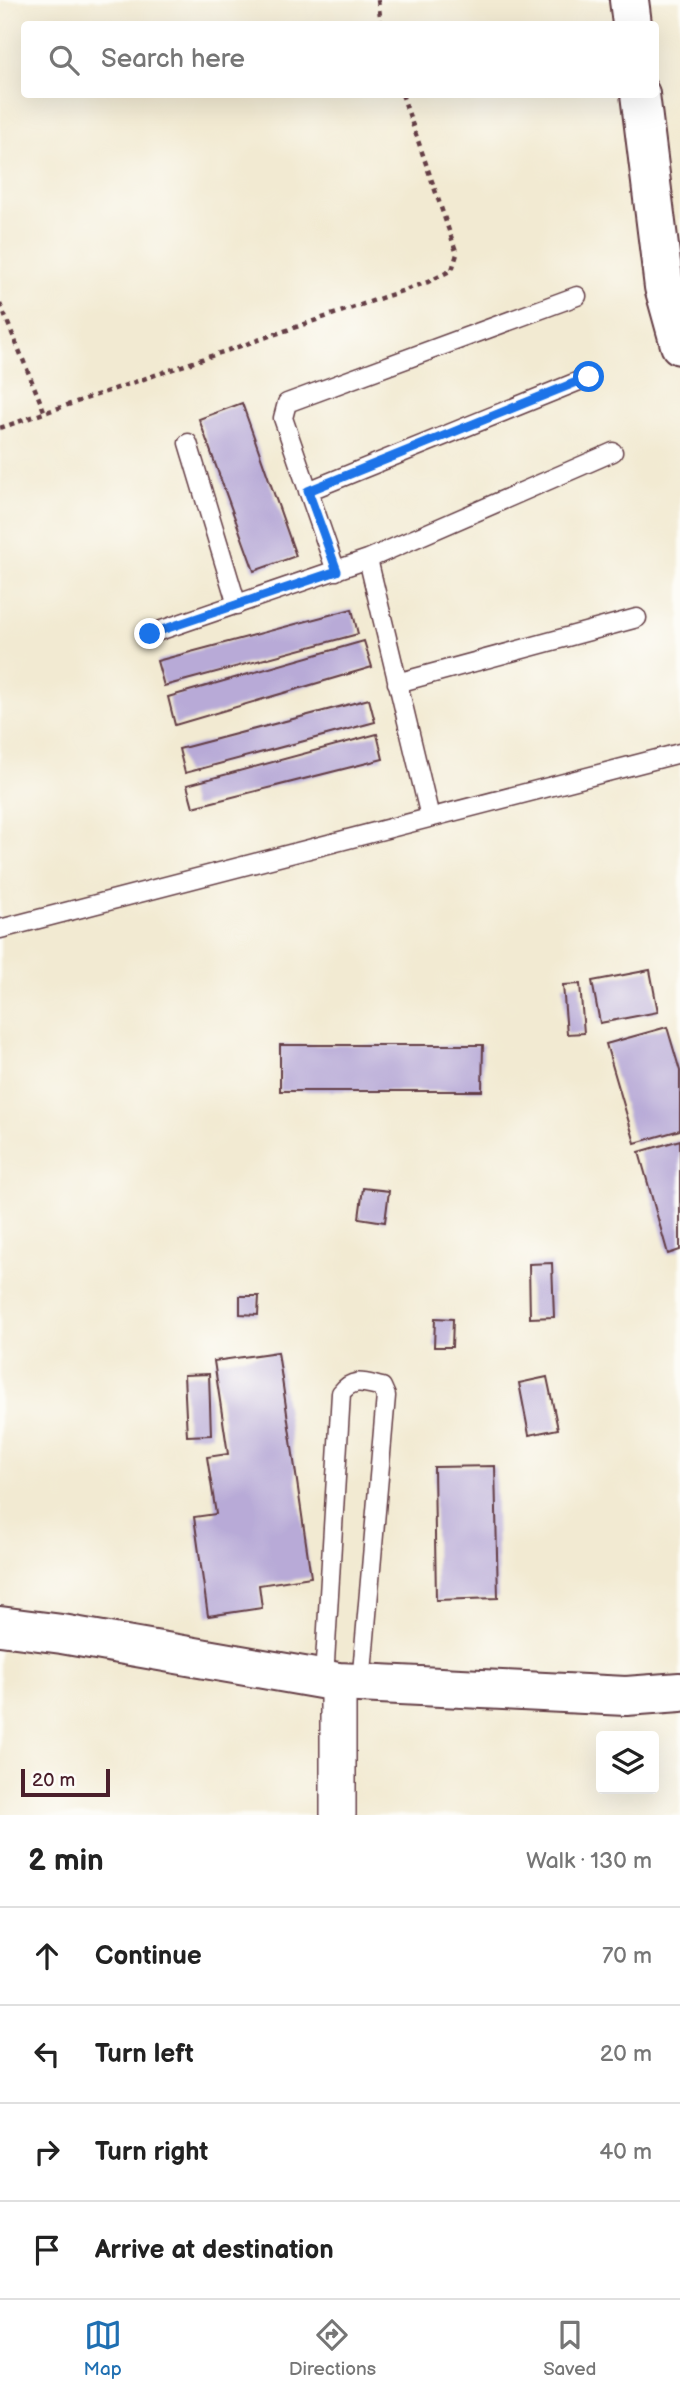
<!DOCTYPE html>
<html lang="en">
<head>
<meta charset="utf-8">
<style>
	body { margin:0; font-family:"Balsamiq Sans",sans-serif; background:#f2f2f2; color:#222 }
	.controls { position:absolute; right:21px; bottom:21px; display:grid; overflow:hidden; border-radius:7px; box-shadow:0 7px 28px #0002 }
	.controls button { width:63px; height:63px; display:grid; place-items:center; padding:0; border:0; border-bottom:2px solid #e0e0e0; background:#fff; color:#222; font:35px sans-serif }
	.scale { position:absolute; left:21px; bottom:18px; width:89px; box-sizing:border-box; padding-left:7px; border:4px solid #4a1f2b; border-top:0; font-size:19px; line-height:24px; white-space:nowrap; color:#4a1f2b; -webkit-text-stroke:5px #fdfcf7; paint-order:stroke }
	.stop { position:absolute; width:21px; height:21px; margin:-16px; border:5px solid #1a73e8; border-radius:50%; background:#fff }
	.stop.end { background:#1a73e8; border-color:#fff; box-shadow:0 2px 7px #0008 }
	.list { margin:0; padding:0; list-style:none }
	h2 { display:flex; justify-content:space-between; align-items:center; height:91px; margin:0; padding:0 28px; font-size:30px }
	h2 small { font-size:23px; font-weight:400; color:#767676 }
	.list li { display:grid; grid-template-columns:46px 1fr auto; gap:21px; align-items:center; box-sizing:border-box; height:98px; padding:0 28px; border-top:2px solid #e0e0e0 }
	.list b { display:block; font-size:26px; white-space:nowrap }
	.list em { font-size:23px; font-style:normal; color:#767676 }
	.icon { flex:none; width:38px; height:38px; fill:none; stroke:currentColor; stroke-width:2; stroke-linecap:round; stroke-linejoin:round }
	.map { position:relative; flex:none; width:680px; height:1815px; overflow:hidden }
	.search { position:absolute; background:#fff; box-shadow:0 7px 28px #0002; left:21px; right:21px; top:21px; height:77px; display:flex; align-items:center; gap:18px; box-sizing:border-box; padding:0 24px; border-radius:7px; color:#767676; font-size:26px }
	.sheet { height:483px; background:#fff }
	nav { display:flex; justify-content:space-around; align-items:center; box-sizing:border-box; height:98px; border-top:2px solid #e0e0e0; background:#fff; font-size:19px; color:#767676 }
	nav a { display:grid; justify-items:center; gap:4px }
	nav .on { color:#1f6fb2 }
	.map>svg:first-child { display:block }
	.building { fill:#b8aad7 }
	.lines { fill:none; stroke-linecap:round; stroke-linejoin:round }
	.lane-casing { stroke:#633d44; stroke-width:21 }
	.street-casing { stroke:#633d44; stroke-width:38 }
	.secondary-casing { stroke:#633d44; stroke-width:42 }
	.path { stroke:#633d44; stroke-width:4.5; stroke-dasharray:5 5; stroke-linecap:butt }
	.lane { stroke:#fff; stroke-width:18 }
	.street { stroke:#fff; stroke-width:35 }
	.secondary { stroke:#fff; stroke-width:38 }
	.route { stroke:#1a73e8; stroke-width:9 }
</style>
</head>
<body>
<div class="map">
<svg width="680" height="1815" viewBox="0 0 680 1815">
	<rect width="100%" height="100%" fill="#fdfcf7"/>
	<filter id="ink" filterUnits="userSpaceOnUse"><feTurbulence type="fractalNoise" baseFrequency=".0143" numOctaves="2"/><feDisplacementMap in="SourceGraphic" scale="14" xChannelSelector="R" yChannelSelector="G"/><feConvolveMatrix kernelMatrix="1 2 1 2 8 2 1 2 1" color-interpolation-filters="sRGB"/></filter>
	<filter id="wash" filterUnits="userSpaceOnUse"><feTurbulence type="fractalNoise" baseFrequency=".00686" numOctaves="4" result="noise"/><feDisplacementMap in="SourceGraphic" scale="28" xChannelSelector="R" yChannelSelector="G"/><feGaussianBlur stdDeviation="1.57" result="paint"/><feColorMatrix in="noise" values="0 0 0 0 0 0 0 0 0 0 0 0 0 0 0 0 0 1.4 0 .05"/><feComposite in="paint" operator="in"/></filter>
	<g filter="url(#wash)">
		<rect width="100%" height="100%" fill="#f2ead2"/>
		<g id="blocks">
			<!-- building -->
			<path class="building" d="M 242,403 L 296,556 L 254,571 L 199,419 Z
				M 352,609 L 358,634 L 164,686 L 157,661 Z
				M 364,641 L 372,667 L 175,725 L 168,697 Z
				M 369,699 L 375,722 L 185,773 L 179,749 Z
				M 377,734 L 383,759 L 193,807 L 187,785 Z
				M 650,970 L 658,1012 L 600,1023 L 592,981 Z
				M 580,984 L 584,1033 L 567,1034 L 563,985 Z
				M 667,1027 L 680,1071 L 680,1130 L 635,1143 L 606,1044 Z
				M 280,1045 L 483,1045 L 482,1091 L 280,1091 Z
				M 680,1140 L 680,1250 L 668,1254 L 639,1152 Z
				M 363,1188 L 389,1191 L 385,1222 L 359,1218 Z
				M 552,1263 L 554,1317 L 530,1318 L 529,1264 Z
				M 240,1296 L 259,1296 L 258,1315 L 240,1314 Z
				M 435,1318 L 453,1319 L 452,1347 L 434,1347 Z
				M 278,1352 L 311,1577 L 259,1585 L 262,1608 L 208,1616 L 194,1517 L 216,1514 L 207,1457 L 228,1454 L 214,1361 Z
				M 209,1374 L 211,1435 L 187,1436 L 184,1375 Z
				M 547,1377 L 558,1429 L 529,1435 L 519,1383 Z
				M 495,1466 L 498,1598 L 436,1600 L 434,1467 Z"/>
		</g>
	</g>
	<g filter="url(#ink)">
		<use href="#blocks" fill-opacity="0" stroke="#633d44" stroke-width="2"/>
		<g class="lines">
			<!-- lane casing -->
			<g class="lane-casing">
				<path id="lane" d="M 188,443 L 237,605
					M 308,491 L 589,377
					M 336,571 L 283,418 L 287,403 L 577,296
					M 150,634 L 368,559
					M 397,683 L 637,618
					M 430,817 L 368,559 L 613,452
					M 0,929 L 680,753
					M 324,1679 L 341,1393 C 353,1377 365,1383 382,1387 L 386,1396 L 361,1684"/>
			</g>
			<!-- street casing -->
			<g class="street-casing">
				<path id="street" d="M 338,1815 L 338,1682"/>
			</g>
			<!-- secondary casing -->
			<g class="secondary-casing">
				<path id="secondary" d="M 629,0 L 632,24
					M 640,94 L 664,287 L 680,345
					M 0,1626 L 62,1634 L 338,1682 L 626,1696 L 680,1692"/>
			</g>
			<!-- path -->
			<path class="path" d="M 378,0 L 381,24
				M 0,304 L 45,413
				M 0,428 L 428,282 L 452,270 L 457,254 L 402,94"/>
			<!-- lane -->
			<use href="#lane" class="lane"/>
			<!-- street -->
			<use href="#street" class="street"/>
			<!-- secondary -->
			<use href="#secondary" class="secondary"/>
		</g>
	</g>
	<g class="lines" filter="url(#ink)">
		<!-- route -->
		<path class="route" d="M 150,634 L 337,571 L 308,491 L 589,377"/>
	</g>
</svg>
<div class="controls">
<button><svg class="icon" aria-label="layers" viewBox="0 0 24 24"><path d="M12 4l9 5-9 5-9-5zM3 14l9 5 9-5"/></svg></button>
</div>
<div class="scale">20 m</div>
<div class="stop" style="left:589px;top:377px"></div>
<div class="stop end" style="left:150px;top:634px"></div>
<div class="search"><svg class="icon" aria-label="search" viewBox="0 0 24 24"><circle cx="10" cy="10" r="6"/><path d="M15 15l6 6"/></svg>Search here</div>
</div>
<section class="sheet">
<h2>2 min<small>Walk · 130 m</small></h2>
<ul class="list">
<li><svg class="icon" aria-label="ahead" viewBox="0 0 24 24"><path d="M12 20V5M6 11l6-6 6 6"/></svg><div><b>Continue</b></div><em>70 m</em></li>
<li><svg class="icon" aria-label="left" viewBox="0 0 24 24"><path d="M17 20v-9H6M10 6l-5 5 5 5"/></svg><div><b>Turn left</b></div><em>20 m</em></li>
<li><svg class="icon" aria-label="right" viewBox="0 0 24 24"><path d="M7 20v-9h11M14 6l5 5-5 5"/></svg><div><b>Turn right</b></div><em>40 m</em></li>
<li><svg class="icon" aria-label="arrive" viewBox="0 0 24 24"><path d="M6 21V4h12l-3 4 3 4H6"/></svg><div><b>Arrive at destination</b></div></li>
</ul>
</section>
<nav>
<a class="on"><svg class="icon" aria-label="map" viewBox="0 0 24 24"><path d="M3 6l6-2 6 2 6-2v14l-6 2-6-2-6 2zM9 4v14M15 6v14"/></svg>Map</a>
<a><svg class="icon" aria-label="directions" viewBox="0 0 24 24"><path d="M12 3l9 9-9 9-9-9zM9 14v-3h6M13 9l2 2-2 2"/></svg>Directions</a>
<a><svg class="icon" aria-label="saved" viewBox="0 0 24 24"><path d="M7 4h10v16l-5-4-5 4z"/></svg>Saved</a>
</nav>
</body>
</html>
